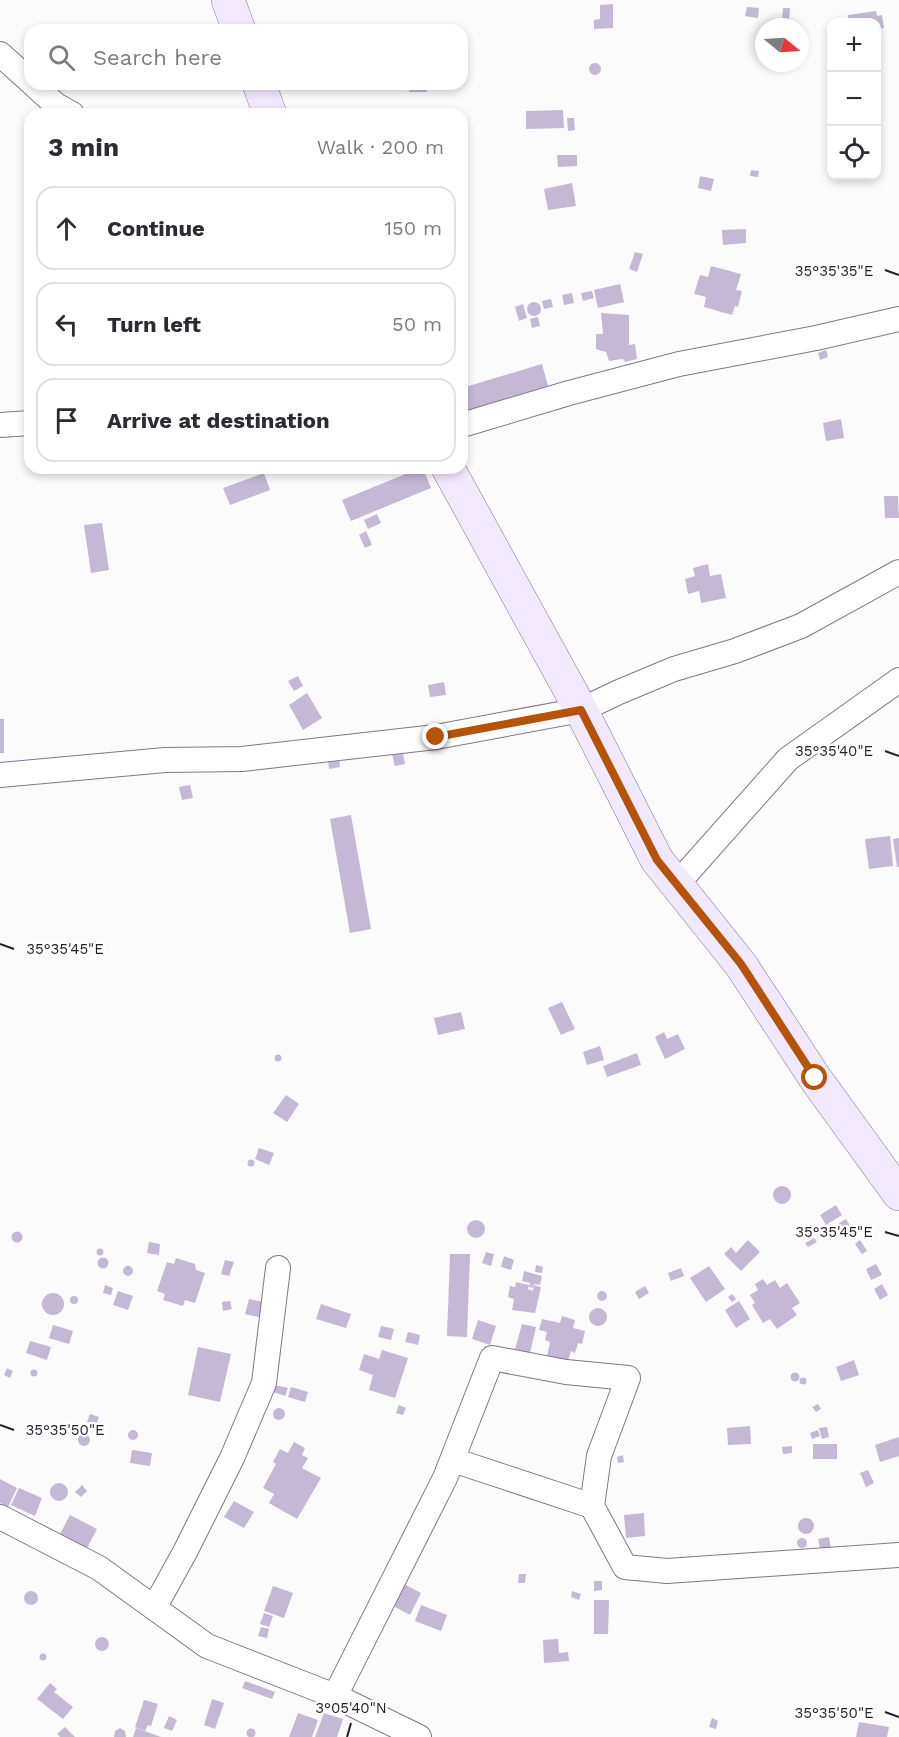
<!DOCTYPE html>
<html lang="en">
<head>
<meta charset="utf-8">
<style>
	body { margin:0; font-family:"Work Sans",sans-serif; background:#f7f7f7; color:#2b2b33 }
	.controls { position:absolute; right:18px; top:18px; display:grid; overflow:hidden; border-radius:12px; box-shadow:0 3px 9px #0003 }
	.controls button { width:54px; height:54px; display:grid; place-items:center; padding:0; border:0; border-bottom:2px solid #e1e1e2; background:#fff; color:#2b2b33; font:30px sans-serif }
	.compass { position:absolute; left:755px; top:18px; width:54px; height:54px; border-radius:50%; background:#fff; box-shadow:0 3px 9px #0003; rotate:108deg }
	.stop { position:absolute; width:18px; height:18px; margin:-14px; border:4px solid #b45309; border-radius:50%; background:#fff }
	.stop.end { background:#b45309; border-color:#fff; box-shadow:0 2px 6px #0008 }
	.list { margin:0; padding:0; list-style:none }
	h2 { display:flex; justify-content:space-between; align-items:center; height:78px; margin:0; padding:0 24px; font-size:26px }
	h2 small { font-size:20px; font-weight:400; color:#7c7c81 }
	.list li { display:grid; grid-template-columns:39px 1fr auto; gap:18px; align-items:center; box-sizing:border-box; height:84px; margin:0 12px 12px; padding:0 12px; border:2px solid #e1e1e2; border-radius:18px }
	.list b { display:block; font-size:22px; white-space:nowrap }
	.list em { font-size:20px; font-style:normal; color:#7c7c81 }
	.icon { flex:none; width:33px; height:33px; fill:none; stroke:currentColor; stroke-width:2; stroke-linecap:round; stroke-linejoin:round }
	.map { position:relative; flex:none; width:899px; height:1737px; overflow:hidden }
	.search { position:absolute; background:#fff; box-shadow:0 3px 9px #0003; left:24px; top:24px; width:444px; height:66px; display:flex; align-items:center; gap:15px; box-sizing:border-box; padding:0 21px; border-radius:18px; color:#7c7c81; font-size:22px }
	.panel { position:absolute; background:#fff; box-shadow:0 3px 9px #0003; left:24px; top:108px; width:444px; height:366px; border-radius:18px }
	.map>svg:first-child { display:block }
	.building { fill:#c5b8d5 }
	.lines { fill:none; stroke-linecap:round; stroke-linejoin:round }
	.street-casing { stroke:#81758f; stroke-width:26 }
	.secondary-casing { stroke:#81758f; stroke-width:34 }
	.street { stroke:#fff; stroke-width:24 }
	.secondary { stroke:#f3e9fe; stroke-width:33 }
	.route { stroke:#b45309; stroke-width:8 }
	.ticks { fill:none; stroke:#231e29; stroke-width:2 }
	.ticks-label { font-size:15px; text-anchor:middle; fill:#231e29; stroke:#fff; stroke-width:4.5; stroke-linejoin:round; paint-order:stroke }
</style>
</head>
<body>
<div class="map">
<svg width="899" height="1737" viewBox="0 0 899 1737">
	<rect width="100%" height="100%" fill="#fbfbfb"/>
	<!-- building -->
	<path class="building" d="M 613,4 L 613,28 L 594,29 L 594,20 L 600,19 L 600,5 Z
		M 747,7 L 759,8 L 758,18 L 745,16 Z
		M 783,8 L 790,8 L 789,21 L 782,20 Z
		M 876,11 L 877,16 L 882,15 L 884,28 L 878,29 L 880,43 L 876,43 L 876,22 L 849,22 L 848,15 Z
		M589 69a6 6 0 1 1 12 0a6 6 0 1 1-12 0Z
		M 409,84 L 427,84 L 427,92 L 409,92 Z
		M 563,110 L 564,128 L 526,129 L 526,111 Z
		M 567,118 L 574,118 L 575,130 L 568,131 Z
		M 557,155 L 577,155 L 577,166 L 558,167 Z
		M 751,170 L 759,171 L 758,177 L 750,176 Z
		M 700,176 L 714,179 L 711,191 L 698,188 Z
		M 572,183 L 576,206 L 548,210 L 544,189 Z
		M 746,229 L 746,243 L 723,245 L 722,230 Z
		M 635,252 L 643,254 L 637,272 L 629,269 Z
		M 711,266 L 741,274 L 736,290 L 742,291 L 738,307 L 735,306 L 732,315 L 704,307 L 706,297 L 694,294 L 700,275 L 708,277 Z
		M 620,284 L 624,302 L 598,308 L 594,290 Z
		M 592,291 L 594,298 L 583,301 L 581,293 Z
		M 572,293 L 574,303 L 564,305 L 562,295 Z
		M 551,299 L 553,307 L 544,309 L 542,301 Z
		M527 309a7 7 0 1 1 14 0a7 7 0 1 1-14 0Z
		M 523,304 L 527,318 L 519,321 L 515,307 Z
		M 601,313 L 629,315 L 629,345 L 635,344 L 637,359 L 625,362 L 623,359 L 609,361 L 606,352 L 596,349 L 596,334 L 603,334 Z
		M 538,317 L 540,326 L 532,328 L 530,319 Z
		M 826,350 L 828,357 L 820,360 L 818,353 Z
		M 542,364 L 548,386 L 462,412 L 462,388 Z
		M 841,419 L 844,438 L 826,441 L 823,423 Z
		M 420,468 L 423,468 L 431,488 L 351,521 L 342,500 Z
		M 264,473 L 270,490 L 230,505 L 223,488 Z
		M 884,496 L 898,496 L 899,518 L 885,518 Z
		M 377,514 L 381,523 L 368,529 L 364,520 Z
		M 102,523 L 109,570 L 91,573 L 84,525 Z
		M 366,531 L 372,545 L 365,548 L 359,535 Z
		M 708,564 L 710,576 L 721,574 L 726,598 L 701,603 L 699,591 L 688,594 L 685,579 L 695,576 L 693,568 Z
		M 298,676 L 303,686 L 294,691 L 288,681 Z
		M 444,682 L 446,695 L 430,697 L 428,685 Z
		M 307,693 L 322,718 L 303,730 L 289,705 Z
		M 0,719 L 4,719 L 4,753 L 0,753 Z
		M 403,753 L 405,764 L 395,766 L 392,755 Z
		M 339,757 L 340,767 L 329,769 L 328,759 Z
		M 190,785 L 193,798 L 182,800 L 179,787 Z
		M 351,815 L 371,929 L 350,933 L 330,819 Z
		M 890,836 L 893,866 L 869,869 L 865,839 Z
		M 899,838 L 899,867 L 897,867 L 893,839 Z
		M 562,1002 L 575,1029 L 561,1035 L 548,1008 Z
		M 461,1012 L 465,1029 L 438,1035 L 434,1018 Z
		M 664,1032 L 667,1039 L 678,1034 L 685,1049 L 665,1059 L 655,1037 Z
		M 600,1046 L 604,1060 L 587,1065 L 583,1052 Z
		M 637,1053 L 641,1065 L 607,1077 L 603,1066 Z
		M274.5 1058a3.5 3.5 0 1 1 7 0a3.5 3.5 0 1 1-7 0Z
		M 286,1095 L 299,1104 L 287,1122 L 273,1113 Z
		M 259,1148 L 274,1153 L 269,1165 L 255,1159 Z
		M247.5 1163a3.5 3.5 0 1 1 7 0a3.5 3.5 0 1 1-7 0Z
		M773 1195a9 9 0 1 1 18 0a9 9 0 1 1-18 0Z
		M 836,1205 L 842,1215 L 826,1225 L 820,1215 Z
		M 846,1219 L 851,1227 L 843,1231 L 839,1223 Z
		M467 1229a9 9 0 1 1 18 0a9 9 0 1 1-18 0Z
		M11.5 1237a5.5 5.5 0 1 1 11 0a5.5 5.5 0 1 1-11 0Z
		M 814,1238 L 817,1242 L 808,1247 L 805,1243 Z
		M 748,1240 L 760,1252 L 741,1271 L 724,1254 L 731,1247 L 736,1253 Z
		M 860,1240 L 867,1251 L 862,1254 L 855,1244 Z
		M 149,1242 L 160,1244 L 159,1255 L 147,1253 Z
		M96.5 1252a3.5 3.5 0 1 1 7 0a3.5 3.5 0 1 1-7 0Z
		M 486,1252 L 494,1254 L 491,1266 L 482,1263 Z
		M 450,1254 L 470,1254 L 467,1337 L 447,1336 Z
		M 504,1256 L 514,1260 L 511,1270 L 501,1267 Z
		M97.5 1263a5.5 5.5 0 1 1 11 0a5.5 5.5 0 1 1-11 0Z
		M 176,1258 L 195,1264 L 196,1270 L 205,1273 L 195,1303 L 185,1300 L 183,1306 L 163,1300 L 165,1294 L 157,1291 L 167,1262 L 174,1264 Z
		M 225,1260 L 234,1262 L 229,1276 L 221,1274 Z
		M 876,1264 L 882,1275 L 871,1280 L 866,1269 Z
		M 536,1265 L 543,1267 L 542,1273 L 535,1272 Z
		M 709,1266 L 725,1289 L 706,1302 L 690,1278 Z
		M123 1271a5 5 0 1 1 10 0a5 5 0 1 1-10 0Z
		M 681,1268 L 684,1276 L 671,1281 L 668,1273 Z
		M 524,1271 L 542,1276 L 540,1285 L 534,1284 L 533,1288 L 529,1287 L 530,1283 L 522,1281 Z
		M 763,1279 L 767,1285 L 775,1280 L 780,1288 L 787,1283 L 800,1303 L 792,1308 L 797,1315 L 777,1329 L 770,1319 L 763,1323 L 752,1305 L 755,1303 L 750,1295 L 758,1290 L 755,1284 Z
		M 516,1282 L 529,1285 L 528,1289 L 533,1291 L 534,1285 L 541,1287 L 535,1313 L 512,1310 L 514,1299 L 508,1297 L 510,1286 L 515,1287 Z
		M 882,1284 L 888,1295 L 880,1300 L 874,1289 Z
		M 105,1285 L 113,1288 L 111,1295 L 103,1293 Z
		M 645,1286 L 649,1293 L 639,1299 L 635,1292 Z
		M 118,1291 L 133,1296 L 128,1310 L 113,1305 Z
		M597 1296a5 5 0 1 1 10 0a5 5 0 1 1-10 0Z
		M42 1304a11 11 0 1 1 22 0a11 11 0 1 1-22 0Z
		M 732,1294 L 736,1299 L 732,1302 L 728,1297 Z
		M70 1300a4 4 0 1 1 8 0a4 4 0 1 1-8 0Z
		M 249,1299 L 267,1303 L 263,1318 L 245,1314 Z
		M 230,1301 L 232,1309 L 223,1311 L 222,1302 Z
		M 739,1301 L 750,1319 L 736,1328 L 725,1310 Z
		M 321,1304 L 351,1314 L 346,1328 L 316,1319 Z
		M589 1317a9 9 0 1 1 18 0a9 9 0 1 1-18 0Z
		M 562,1316 L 575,1320 L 573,1328 L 585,1331 L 582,1344 L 578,1343 L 575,1353 L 571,1351 L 568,1361 L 547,1356 L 550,1342 L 545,1340 L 547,1332 L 539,1330 L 542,1319 L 560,1323 Z
		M 478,1320 L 496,1326 L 490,1345 L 472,1339 Z
		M 522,1324 L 536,1327 L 530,1353 L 515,1349 Z
		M 53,1325 L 73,1331 L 69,1344 L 49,1338 Z
		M 381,1326 L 394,1329 L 391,1340 L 378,1337 Z
		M 408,1332 L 420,1335 L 418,1345 L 405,1342 Z
		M 30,1341 L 51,1347 L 47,1360 L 26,1353 Z
		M 198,1347 L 231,1354 L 220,1402 L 188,1395 Z
		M 382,1350 L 408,1358 L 395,1398 L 369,1390 L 373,1375 L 359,1370 L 364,1354 L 379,1359 Z
		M 854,1360 L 859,1375 L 841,1381 L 836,1367 Z
		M 7,1368 L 13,1371 L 10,1378 L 4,1375 Z
		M30.5 1373a3.5 3.5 0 1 1 7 0a3.5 3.5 0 1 1-7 0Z
		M790.5 1377a4.5 4.5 0 1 1 9 0a4.5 4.5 0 1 1-9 0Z
		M799.5 1381a3.5 3.5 0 1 1 7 0a3.5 3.5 0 1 1-7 0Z
		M 275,1385 L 288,1388 L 285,1396 L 273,1392 Z
		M 291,1387 L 308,1392 L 305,1402 L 288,1397 Z
		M 818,1404 L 821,1409 L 816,1412 L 812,1407 Z
		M 399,1405 L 406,1408 L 403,1415 L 396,1413 Z
		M273 1414a6 6 0 1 1 12 0a6 6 0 1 1-12 0Z
		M 90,1414 L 99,1417 L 96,1425 L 87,1422 Z
		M 750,1426 L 751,1444 L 728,1445 L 727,1428 Z
		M 827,1427 L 829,1437 L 822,1439 L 819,1428 Z
		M128 1435a5 5 0 1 1 10 0a5 5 0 1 1-10 0Z
		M 818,1430 L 820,1436 L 812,1439 L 810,1433 Z
		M78 1440a6 6 0 1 1 12 0a6 6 0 1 1-12 0Z
		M 899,1437 L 899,1456 L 880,1462 L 875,1445 Z
		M 294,1442 L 305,1448 L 302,1455 L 308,1458 L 302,1468 L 321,1478 L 297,1519 L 269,1503 L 274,1494 L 263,1488 L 276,1464 L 273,1462 L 280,1449 L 288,1453 Z
		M 813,1444 L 837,1444 L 837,1459 L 813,1459 Z
		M 792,1446 L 792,1453 L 783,1454 L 782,1447 Z
		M 132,1450 L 152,1453 L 150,1466 L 130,1463 Z
		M 623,1455 L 624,1462 L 618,1463 L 617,1457 Z
		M 868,1470 L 874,1483 L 866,1487 L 860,1473 Z
		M 0,1479 L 17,1488 L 8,1507 L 0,1503 Z
		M50 1492a9 9 0 1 1 18 0a9 9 0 1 1-18 0Z
		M 82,1485 L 87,1491 L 81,1497 L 75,1492 Z
		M 19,1488 L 42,1498 L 35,1516 L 11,1505 Z
		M 234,1501 L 254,1512 L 244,1528 L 224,1517 Z
		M 644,1513 L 645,1536 L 626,1538 L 624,1515 Z
		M 70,1515 L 97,1529 L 87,1548 L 60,1534 Z
		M798 1526a8 8 0 1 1 16 0a8 8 0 1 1-16 0Z
		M 829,1537 L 831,1548 L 820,1549 L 818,1539 Z
		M797 1543a5 5 0 1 1 10 0a5 5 0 1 1-10 0Z
		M 519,1574 L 526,1574 L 525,1583 L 518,1583 Z
		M 594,1581 L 602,1581 L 602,1590 L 594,1591 Z
		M 404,1584 L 421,1593 L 410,1615 L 393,1606 Z
		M 273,1586 L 293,1593 L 284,1618 L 264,1611 Z
		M24 1598a7 7 0 1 1 14 0a7 7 0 1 1-14 0Z
		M 572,1591 L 581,1594 L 579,1600 L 571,1597 Z
		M 594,1600 L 609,1600 L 608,1634 L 594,1634 Z
		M 421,1605 L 447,1615 L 441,1631 L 415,1621 Z
		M 264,1613 L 273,1616 L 269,1627 L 260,1624 Z
		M 261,1627 L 269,1629 L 267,1638 L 258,1636 Z
		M95 1644a7 7 0 1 1 14 0a7 7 0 1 1-14 0Z
		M 558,1639 L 559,1653 L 568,1652 L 569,1661 L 544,1663 L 543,1640 Z
		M39.5 1657a3.5 3.5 0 1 1 7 0a3.5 3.5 0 1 1-7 0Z
		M 245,1681 L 275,1692 L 272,1699 L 242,1688 Z
		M 50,1683 L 57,1689 L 54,1692 L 73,1707 L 63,1719 L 37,1699 Z
		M 212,1699 L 224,1703 L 215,1729 L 204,1725 Z
		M 144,1700 L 158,1704 L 151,1726 L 148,1725 L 145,1731 L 135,1727 Z
		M 298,1713 L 318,1720 L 312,1737 L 289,1737 Z
		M 324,1713 L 343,1719 L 337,1737 L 315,1737 Z
		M 169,1716 L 177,1720 L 172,1731 L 164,1728 Z
		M 712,1718 L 718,1721 L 716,1729 L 709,1727 Z
		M 859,1722 L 889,1727 L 887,1737 L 856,1737 Z
		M 65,1727 L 75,1737 L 60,1737 L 57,1734 Z
		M 120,1728 L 125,1731 L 126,1737 L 114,1737 L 115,1731 Z
		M 136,1728 L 161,1737 L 133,1737 Z
		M246.5 1733a4.5 4.5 0 1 1 9 0a4.5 4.5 0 1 1-9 0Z"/>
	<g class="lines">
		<!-- street casing -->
		<g class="street-casing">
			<path id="street" d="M 0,54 L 30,81
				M 33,84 L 56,105 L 72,114
				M 0,425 L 30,423
				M 462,425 L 569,393 L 679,364 L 816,338 L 899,319
				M 0,775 L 165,760 L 242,759 L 436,737 L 581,710 L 619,692 L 674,669 L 735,651 L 801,626 L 899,572
				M 677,884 L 788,759 L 899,680
				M 453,1460 L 592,1506
				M 0,1517 L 99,1568 L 207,1646 L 335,1696 L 419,1737
				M 154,1608 L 185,1552 L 232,1458 L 264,1383 L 278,1268
				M 335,1696 L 445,1478 L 492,1358 L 566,1372 L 628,1378 L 599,1456 L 592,1506 L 625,1567 L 667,1571 L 899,1555"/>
		</g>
		<!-- secondary casing -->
		<g class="secondary-casing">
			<path id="secondary" d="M 228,0 L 239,30
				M 259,84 L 270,114
				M 448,468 L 581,710 L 657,860 L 741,965 L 815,1078 L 899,1194"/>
		</g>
		<!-- street -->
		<use href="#street" class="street"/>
		<!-- secondary -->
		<use href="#secondary" class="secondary"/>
	</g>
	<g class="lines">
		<!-- route -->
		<path class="route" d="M 436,737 L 581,710 L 657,860 L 741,964 L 815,1078"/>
	</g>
	<!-- ticks -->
	<path class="ticks" d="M 885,270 L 899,275M 885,751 L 899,756M 0,944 L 14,949M 885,1232 L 899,1236M 0,1425 L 14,1430M 885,1712 L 899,1717M 347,1737 L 351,1723"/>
	<g class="ticks-label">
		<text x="834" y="276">35°35'35"E</text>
		<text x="834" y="756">35°35'40"E</text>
		<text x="65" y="954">35°35'45"E</text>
		<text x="834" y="1237">35°35'45"E</text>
		<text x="65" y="1435">35°35'50"E</text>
		<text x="351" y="1713">3°05'40"N</text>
		<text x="834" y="1718">35°35'50"E</text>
	</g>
</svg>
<div class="controls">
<button>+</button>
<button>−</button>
<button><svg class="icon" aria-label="locate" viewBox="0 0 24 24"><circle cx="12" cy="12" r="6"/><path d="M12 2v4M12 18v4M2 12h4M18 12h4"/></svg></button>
</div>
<svg class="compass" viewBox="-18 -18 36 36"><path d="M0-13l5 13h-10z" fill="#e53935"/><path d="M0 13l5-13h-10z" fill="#7c7c81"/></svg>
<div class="stop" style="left:815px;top:1078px"></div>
<div class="stop end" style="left:436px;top:737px"></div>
<div class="search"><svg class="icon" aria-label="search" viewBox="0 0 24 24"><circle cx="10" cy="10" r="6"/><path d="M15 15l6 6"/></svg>Search here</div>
<section class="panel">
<h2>3 min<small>Walk · 200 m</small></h2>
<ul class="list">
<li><svg class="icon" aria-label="ahead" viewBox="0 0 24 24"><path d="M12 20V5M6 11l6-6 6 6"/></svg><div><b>Continue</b></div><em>150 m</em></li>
<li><svg class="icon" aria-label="left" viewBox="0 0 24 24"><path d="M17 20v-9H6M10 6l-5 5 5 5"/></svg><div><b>Turn left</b></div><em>50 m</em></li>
<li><svg class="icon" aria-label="arrive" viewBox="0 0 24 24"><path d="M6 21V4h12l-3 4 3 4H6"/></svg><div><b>Arrive at destination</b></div></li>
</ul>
</section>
</div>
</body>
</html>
